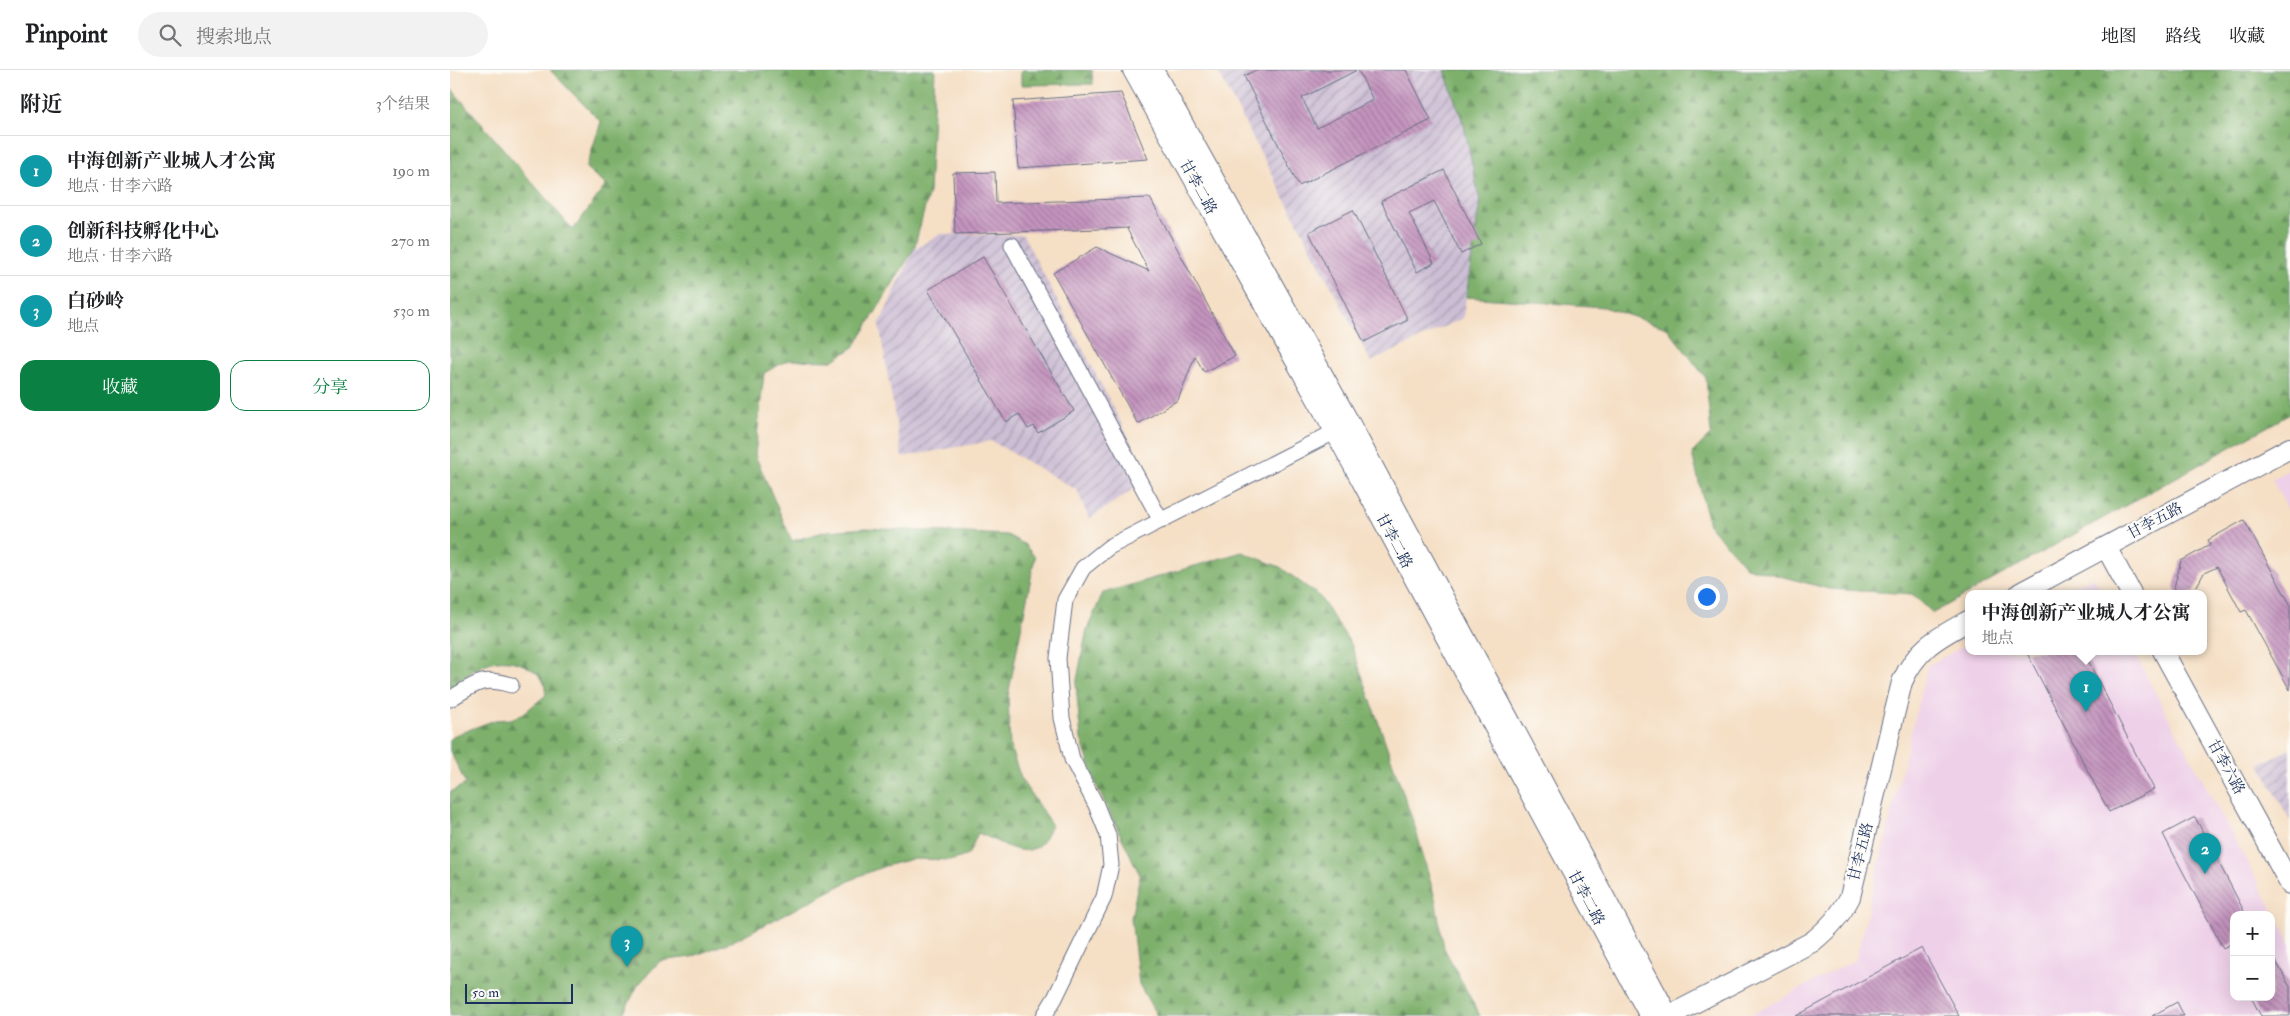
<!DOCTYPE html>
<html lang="zh">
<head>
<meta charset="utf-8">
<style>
	body { margin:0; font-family:"IM FELL Double Pica","Noto Serif SC",serif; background:#f2f2f2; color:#202124 }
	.controls { position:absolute; right:15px; bottom:15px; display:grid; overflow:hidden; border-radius:10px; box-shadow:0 5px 20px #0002 }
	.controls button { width:45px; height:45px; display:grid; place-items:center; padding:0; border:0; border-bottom:1px solid #e0e0e0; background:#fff; color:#202124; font:25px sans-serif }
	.scale { position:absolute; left:15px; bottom:12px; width:108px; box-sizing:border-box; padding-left:5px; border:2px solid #1b2f5e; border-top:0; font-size:14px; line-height:18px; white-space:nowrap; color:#1b2f5e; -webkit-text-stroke:4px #fdfcf7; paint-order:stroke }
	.you { position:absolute; left:1256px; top:526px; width:18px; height:18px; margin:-12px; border:4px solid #fff; border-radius:50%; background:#1a73e8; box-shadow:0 0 0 8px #1a73e833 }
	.badge { display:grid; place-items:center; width:32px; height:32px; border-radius:50%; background:#0b8043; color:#fff; font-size:16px; font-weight:700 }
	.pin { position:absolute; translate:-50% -41px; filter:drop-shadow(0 1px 2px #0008) }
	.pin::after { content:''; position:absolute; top:26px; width:18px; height:15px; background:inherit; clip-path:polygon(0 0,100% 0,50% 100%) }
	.popup { position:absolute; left:1515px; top:520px; width:242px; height:65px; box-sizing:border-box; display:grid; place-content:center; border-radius:10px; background:#fff; filter:drop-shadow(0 1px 4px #0005); font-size:16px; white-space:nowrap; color:#757577 }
	.popup b { font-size:19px; color:#202124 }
	.popup::after { content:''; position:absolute; left:50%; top:100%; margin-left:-10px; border:10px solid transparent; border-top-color:#fff }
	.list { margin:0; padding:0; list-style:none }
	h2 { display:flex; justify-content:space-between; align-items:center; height:65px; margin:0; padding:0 20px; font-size:21px }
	h2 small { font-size:16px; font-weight:400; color:#757577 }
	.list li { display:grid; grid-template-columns:32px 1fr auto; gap:15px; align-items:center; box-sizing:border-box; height:70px; padding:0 20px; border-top:1px solid #e0e0e0 }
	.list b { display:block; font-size:19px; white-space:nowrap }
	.list p { margin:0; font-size:16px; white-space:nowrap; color:#757577 }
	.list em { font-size:16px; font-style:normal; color:#757577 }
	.actions { display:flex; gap:10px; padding:15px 20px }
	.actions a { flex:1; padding:11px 0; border:1px solid #0b8043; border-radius:15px; text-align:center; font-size:18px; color:#0b8043 }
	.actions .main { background:#0b8043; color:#fff }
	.icon { flex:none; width:28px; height:28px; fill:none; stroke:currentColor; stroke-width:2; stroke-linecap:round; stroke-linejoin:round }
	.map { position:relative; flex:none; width:1840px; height:946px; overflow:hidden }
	header { display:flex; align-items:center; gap:30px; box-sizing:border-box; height:70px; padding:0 25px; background:#fff; border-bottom:1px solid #e0e0e0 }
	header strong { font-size:24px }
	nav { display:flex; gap:28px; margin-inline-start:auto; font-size:18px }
	.search { width:350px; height:45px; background:#f2f2f2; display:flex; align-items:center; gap:12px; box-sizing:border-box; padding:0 18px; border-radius:28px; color:#757577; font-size:19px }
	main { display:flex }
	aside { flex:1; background:#fff }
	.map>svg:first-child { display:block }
	.built { fill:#eed0e8; fill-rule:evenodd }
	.industrial { fill:url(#industrial-furrows) }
	.forest { fill:url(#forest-firs); stroke:#4c7065 }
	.building { fill:url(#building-back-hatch) }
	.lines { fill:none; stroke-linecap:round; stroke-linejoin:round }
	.street-casing { stroke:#676d82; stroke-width:17 }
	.secondary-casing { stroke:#676d82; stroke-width:22 }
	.street { stroke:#fff; stroke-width:15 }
	.secondary { stroke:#fff; stroke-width:20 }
	.labels { text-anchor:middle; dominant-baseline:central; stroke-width:4; stroke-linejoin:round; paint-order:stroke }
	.street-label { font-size:15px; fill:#1b2f5e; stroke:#fdfcf7 }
</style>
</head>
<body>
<header>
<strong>Pinpoint</strong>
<div class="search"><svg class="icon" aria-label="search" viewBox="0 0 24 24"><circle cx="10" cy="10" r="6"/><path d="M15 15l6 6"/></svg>搜索地点</div>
<nav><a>地图</a><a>路线</a><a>收藏</a></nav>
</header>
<main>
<aside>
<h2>附近<small>3个结果</small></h2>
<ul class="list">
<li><span class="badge" style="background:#0f9aa8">1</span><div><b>中海创新产业城人才公寓</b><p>地点 · 甘李六路</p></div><em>190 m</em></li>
<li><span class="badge" style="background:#0f9aa8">2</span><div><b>创新科技孵化中心</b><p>地点 · 甘李六路</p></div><em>270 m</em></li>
<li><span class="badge" style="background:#0f9aa8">3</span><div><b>白砂岭</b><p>地点</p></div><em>530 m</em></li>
</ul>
<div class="actions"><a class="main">收藏</a><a>分享</a></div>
</aside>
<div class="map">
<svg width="1840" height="946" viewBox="0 0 1840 946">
	<defs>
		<pattern id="industrial-furrows" width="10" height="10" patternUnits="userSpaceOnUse" patternTransform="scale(1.25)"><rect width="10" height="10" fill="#ccbed4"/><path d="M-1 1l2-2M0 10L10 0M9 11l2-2" fill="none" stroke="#a59baf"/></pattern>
		<pattern id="forest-firs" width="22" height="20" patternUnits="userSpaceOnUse" patternTransform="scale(1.25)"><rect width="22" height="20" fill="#7eb06c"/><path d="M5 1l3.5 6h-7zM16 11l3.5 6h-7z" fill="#66905c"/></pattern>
		<pattern id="building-back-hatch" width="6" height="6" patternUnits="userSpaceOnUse" patternTransform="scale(1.25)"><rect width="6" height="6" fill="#c494be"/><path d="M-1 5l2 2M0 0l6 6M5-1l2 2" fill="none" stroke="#9e799e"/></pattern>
	</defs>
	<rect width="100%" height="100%" fill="#fdfcf7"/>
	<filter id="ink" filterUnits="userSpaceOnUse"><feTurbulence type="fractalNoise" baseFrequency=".02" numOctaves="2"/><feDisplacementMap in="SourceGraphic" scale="10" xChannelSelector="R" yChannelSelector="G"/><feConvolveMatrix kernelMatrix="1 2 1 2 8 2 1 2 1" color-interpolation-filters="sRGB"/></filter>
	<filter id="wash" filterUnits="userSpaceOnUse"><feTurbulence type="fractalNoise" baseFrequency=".0096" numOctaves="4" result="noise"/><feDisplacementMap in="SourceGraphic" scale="20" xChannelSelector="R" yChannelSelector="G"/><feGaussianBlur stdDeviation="1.12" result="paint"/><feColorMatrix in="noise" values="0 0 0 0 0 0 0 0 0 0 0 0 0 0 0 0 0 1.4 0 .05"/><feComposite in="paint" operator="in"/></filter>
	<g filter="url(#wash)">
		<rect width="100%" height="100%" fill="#f5dfc5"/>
		<!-- built -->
		<path class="built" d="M 1840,399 L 1840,444 L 1822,409 Z
			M 1643,507 L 1652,523 L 1612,523 Z
			M 1518,574 L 1518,581 L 1683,581 L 1840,872 L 1840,946 L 1299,946 L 1406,889 L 1477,596 ZM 1784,845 L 1821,845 L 1821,927 L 1784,927 Z"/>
		<!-- industrial -->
		<path class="industrial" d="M 767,0 L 994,0 L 1014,55 L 1030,131 L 1013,248 L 921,292 Z
			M 491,164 L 573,165 L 700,408 L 639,449 L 627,420 L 541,371 L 452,387 L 429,255 L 464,179 Z
			M 1840,679 L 1840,751 L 1810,694 Z"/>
		<!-- forest -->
		<path class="forest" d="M 100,0 L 485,0 L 479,122 L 464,179 L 404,277 L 382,291 L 338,290 L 314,303 L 305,385 L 342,471 L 377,461 L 416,458 L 557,465 L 574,474 L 585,487 L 558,626 L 560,677 L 572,711 L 601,754 C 585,799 560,776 528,763 L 518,785 L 504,790 L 462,789 L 435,796 L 409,806 L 283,871 L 241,887 L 210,891 L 188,915 L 172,946 L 0,946 L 0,722 L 16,714 L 0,681 L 0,670 L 5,665 L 45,650 L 61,649 L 74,643 L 96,625 C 95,621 95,616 94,613 C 86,595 56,586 39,593 C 24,598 12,609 0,619 L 0,17 L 123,160 L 156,115 L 136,98 L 151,52 Z
			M 571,0 L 642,0 L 643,14 L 571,15 Z
			M 994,0 L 1840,0 L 1840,344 L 1483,543 L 1462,524 L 1379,519 L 1296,497 L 1259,455 L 1242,383 L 1261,364 L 1256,308 L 1217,258 L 1154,237 L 1016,227 L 1030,131 L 1014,55 Z
			M 792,482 L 830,497 L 869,526 L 901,574 L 965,757 L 985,828 L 994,878 L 1030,946 L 707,946 L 689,914 L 681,848 L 690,805 L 648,719 L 631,669 L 626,615 L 637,559 L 653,523 Z"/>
		<g id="blocks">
			<!-- building -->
			<path class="building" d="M 806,0 L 907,0 L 852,28 L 867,58 L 923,30 L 908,0 L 956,0 L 981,50 L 849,116 L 794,6 Z
				M 671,23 L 698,89 L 568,98 L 563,31 Z
				M 994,100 L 1031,174 L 1011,184 L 984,131 L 959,143 L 984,193 L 967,202 L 931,131 Z
				M 545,102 L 546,133 L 700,128 L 785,286 L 754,302 L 745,286 L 728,330 L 688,354 L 603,203 L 647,177 L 699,201 L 677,159 L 679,158 L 505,164 L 503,103 Z
				M 903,140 L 958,250 L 914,272 L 859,162 Z
				M 533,187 L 624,341 L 588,363 L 584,356 L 578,359 L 569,344 L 556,352 L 478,220 Z
				M 1794,450 L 1840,534 L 1840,620 L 1796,540 L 1791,542 L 1767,497 L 1754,503 L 1743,523 L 1727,523 L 1724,517 L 1731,491 L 1760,475 L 1758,470 Z
				M 1576,581 L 1633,581 L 1704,719 L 1659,742 Z
				M 1745,747 L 1796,845 L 1784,845 L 1784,872 L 1773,878 L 1713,764 Z
				M 1472,878 L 1509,946 L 1346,946 Z
				M 1821,882 L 1840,917 L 1840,946 L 1811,946 L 1801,927 L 1821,927 Z
				M 1727,932 L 1734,946 L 1702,946 Z"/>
		</g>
	</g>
	<g filter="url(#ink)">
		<use href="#blocks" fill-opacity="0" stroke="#676d82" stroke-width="1"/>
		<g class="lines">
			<!-- street casing -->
			<g class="street-casing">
				<path id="street" d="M 562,175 L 711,451
					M 0,629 C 25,614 32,606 61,615
					M 594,946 L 605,928 L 654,827 L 661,795 L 658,765 L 646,735 L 622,689 L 612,648 L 608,588 L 615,530 L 633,498 L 659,477 L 894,357"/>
			</g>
			<!-- secondary casing -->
			<g class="secondary-casing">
				<path id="secondary" d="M 683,0 L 885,361 L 1200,946
					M 703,0 L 900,354 L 1218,946
					M 1656,477 L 1681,523
					M 1570,523 L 1840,378
					M 1713,581 L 1840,814
					M 1219,946 L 1362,872 C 1379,858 1390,846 1400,827 L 1452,612 C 1467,578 1487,568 1518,551"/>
			</g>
			<!-- street -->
			<use href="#street" class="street"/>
			<!-- secondary -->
			<use href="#secondary" class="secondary"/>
		</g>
	</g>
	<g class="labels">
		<!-- street labels -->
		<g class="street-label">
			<text transform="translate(748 117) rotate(61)">甘李二路</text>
			<text transform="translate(1705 451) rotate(-28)">甘李五路</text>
			<text transform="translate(944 471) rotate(62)">甘李二路</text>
			<text transform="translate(1776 697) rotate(61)">甘李六路</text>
			<text transform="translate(1411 782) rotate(-76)">甘李五路</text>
			<text transform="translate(1136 828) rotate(62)">甘李二路</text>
		</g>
	</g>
</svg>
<div class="controls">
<button>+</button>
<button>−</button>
</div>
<div class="scale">50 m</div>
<div class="you"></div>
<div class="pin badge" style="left:1636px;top:642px;background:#0f9aa8">1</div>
<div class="popup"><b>中海创新产业城人才公寓</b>地点</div>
<div class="pin badge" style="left:1755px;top:804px;background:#0f9aa8">2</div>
<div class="pin badge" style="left:177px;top:897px;background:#0f9aa8">3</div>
</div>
</main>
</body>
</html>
